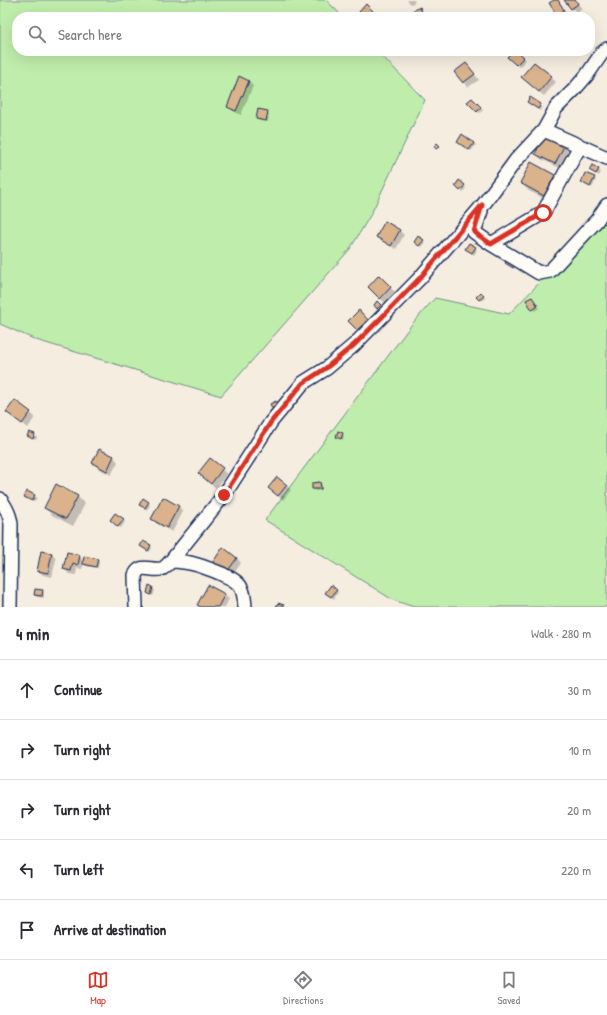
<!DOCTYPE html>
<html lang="en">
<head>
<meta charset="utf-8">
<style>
	body { margin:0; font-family:"Patrick Hand",sans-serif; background:#f2f2f3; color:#2b2b33 }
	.stop { position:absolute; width:12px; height:12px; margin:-9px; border:3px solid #d93025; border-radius:50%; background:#fff }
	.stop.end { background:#d93025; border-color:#fff; box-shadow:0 1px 4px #0008 }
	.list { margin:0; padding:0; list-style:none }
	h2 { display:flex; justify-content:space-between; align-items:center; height:52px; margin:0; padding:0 16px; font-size:17px }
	h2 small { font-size:13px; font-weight:400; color:#7c7c81 }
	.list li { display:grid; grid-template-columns:26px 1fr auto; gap:12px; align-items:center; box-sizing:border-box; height:60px; padding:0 16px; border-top:1px solid #e1e1e2 }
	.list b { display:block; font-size:15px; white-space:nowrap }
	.list em { font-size:13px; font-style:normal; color:#7c7c81 }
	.icon { flex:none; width:22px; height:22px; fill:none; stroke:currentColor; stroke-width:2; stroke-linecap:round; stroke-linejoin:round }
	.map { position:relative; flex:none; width:607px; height:607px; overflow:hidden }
	.search { position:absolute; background:#fff; box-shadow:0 4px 16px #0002; left:12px; right:12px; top:12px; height:44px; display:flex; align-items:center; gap:10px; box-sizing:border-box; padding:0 14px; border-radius:16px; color:#7c7c81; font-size:15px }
	.sheet { height:352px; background:#fff }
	nav { display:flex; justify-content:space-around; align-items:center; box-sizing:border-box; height:56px; border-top:1px solid #e1e1e2; background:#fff; font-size:11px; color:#7c7c81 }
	nav a { display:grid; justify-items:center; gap:2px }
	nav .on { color:#d93025 }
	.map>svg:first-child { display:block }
	.green { fill:#bfedab; stroke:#6d8e84 }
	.shadow { fill:#0003 }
	.building { fill:#dab28b; stroke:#1b2f5e }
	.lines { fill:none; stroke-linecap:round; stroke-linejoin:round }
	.minor-casing { stroke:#1b2f5e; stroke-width:16 }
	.minor { stroke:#fdfcf7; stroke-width:13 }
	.route { stroke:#d93025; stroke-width:5 }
</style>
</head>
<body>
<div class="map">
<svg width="607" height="607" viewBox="0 0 607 607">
	<rect width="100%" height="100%" fill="#f6ede1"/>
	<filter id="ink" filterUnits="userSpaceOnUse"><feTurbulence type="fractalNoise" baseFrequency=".025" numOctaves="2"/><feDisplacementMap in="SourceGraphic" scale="8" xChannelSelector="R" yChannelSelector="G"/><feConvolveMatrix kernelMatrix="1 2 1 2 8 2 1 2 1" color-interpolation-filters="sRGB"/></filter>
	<g filter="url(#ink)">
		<!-- green -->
		<path class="green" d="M 0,0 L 326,0 L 343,17 L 17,17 L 17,51 L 377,51 L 425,100 L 371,214 L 350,249 L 221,396 L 36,340 L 0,324 Z
			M 607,222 L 607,607 L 414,607 L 393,600 L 265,520 L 412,324 L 435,298 L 509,314 L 584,237 Z"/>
		<!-- shadow -->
		<path class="shadow" d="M 407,0 L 414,0 L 415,2 L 411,4 Z
			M 556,0 L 558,2 L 566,12 L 560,16 L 558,14 Z
			M 565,0 L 575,0 L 582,9 L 577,13 Z
			M 366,6 L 375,13 L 371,17 L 365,17 Z
			M 420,8 L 424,14 L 417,17 L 415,15 Z
			M 514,51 L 526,60 L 519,67 L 509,57 Z
			M 471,69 L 479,80 L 468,87 L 456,72 Z
			M 551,77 L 556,82 L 544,96 L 527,82 Z
			M 249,81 L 253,86 L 241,115 L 233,111 L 228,106 Z
			M 472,99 L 483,110 L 480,113 L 468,102 Z
			M 528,102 L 540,105 L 542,107 L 540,111 Z
			M 267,112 L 269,114 L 268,122 L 260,121 L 258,119 Z
			M 474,143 L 476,145 L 471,151 L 460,144 Z
			M 564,146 L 568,151 L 560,168 L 541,159 L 536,154 Z
			M 593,166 L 601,172 L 599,176 L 590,170 Z
			M 554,175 L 562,183 L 551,202 L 529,191 L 521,183 Z
			M 594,178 L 596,180 L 592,188 L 582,182 Z
			M 464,186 L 466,188 L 463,192 L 458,188 Z
			M 399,230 L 404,235 L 396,249 L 382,241 L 377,237 Z
			M 423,241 L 425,243 L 422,247 L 417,244 Z
			M 475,248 L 477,250 L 474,255 L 466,249 Z
			M 379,277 L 395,292 L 385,303 L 369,287 Z
			M 481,294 L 485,298 L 481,301 L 477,297 Z
			M 532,298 L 539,308 L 535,311 L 533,309 Z
			M 359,312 L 372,325 L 362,334 L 349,321 Z
			M 15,401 L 35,417 L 28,428 L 7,412 Z
			M 30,433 L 37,437 L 36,440 L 29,436 Z
			M 342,434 L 344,436 L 343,440 L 337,436 Z
			M 100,450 L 114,457 L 118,462 L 111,475 L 98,468 L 93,463 Z
			M 210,459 L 227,474 L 216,488 L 204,478 Z
			M 320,483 L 322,485 L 322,490 L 315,491 L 313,488 Z
			M 286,485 L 291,490 L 283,500 L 274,493 Z
			M 34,496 L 37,498 L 34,502 L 28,499 Z
			M 78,497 L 85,504 L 73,526 L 52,515 L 45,508 Z
			M 163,499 L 179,507 L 183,512 L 172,532 L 157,524 L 152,519 Z
			M 148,503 L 150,505 L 147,510 L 140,505 Z
			M 123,520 L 125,522 L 121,528 L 113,522 Z
			M 141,546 L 150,546 L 152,548 L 150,552 Z
			M 52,554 L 56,559 L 52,577 L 43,575 L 38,570 Z
			M 79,556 L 84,561 L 97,560 L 99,562 L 98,568 L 86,566 L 84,564 L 82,569 L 77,568 L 76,575 L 69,574 L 64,569 Z
			M 237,558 L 241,563 L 232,576 L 219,566 Z
			M 150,587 L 155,590 L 153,596 L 148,593 Z
			M 336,590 L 338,592 L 334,599 L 328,595 Z
			M 42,591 L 44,593 L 44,598 L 37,597 L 35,595 Z
			M 224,595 L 229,599 L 225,607 L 200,607 L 198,605 Z"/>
		<!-- building -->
		<path class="building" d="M 554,0 L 558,0 L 564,10 L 557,15 L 549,3 Z
			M 564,0 L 576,0 L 578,4 L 571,9 Z
			M 366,4 L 373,11 L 367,17 L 364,17 L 359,12 Z
			M 420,7 L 422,12 L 415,16 L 412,11 Z
			M 513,51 L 517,51 L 524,57 L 516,65 L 507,57 Z
			M 534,62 L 552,76 L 539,92 L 521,77 Z
			M 466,63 L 475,74 L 463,83 L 454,72 Z
			M 239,76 L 249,81 L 236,111 L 227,107 Z
			M 530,97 L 541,104 L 538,109 L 527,102 Z
			M 472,98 L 481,107 L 477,112 L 467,102 Z
			M 258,109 L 268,111 L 266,121 L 256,119 Z
			M 462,134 L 474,143 L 469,150 L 457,142 Z
			M 544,136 L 564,146 L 555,164 L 535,154 Z
			M 437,143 L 440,146 L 436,149 L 434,146 Z
			M 531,162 L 555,175 L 544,196 L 520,183 Z
			M 592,165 L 599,169 L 596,174 L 589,170 Z
			M 585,173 L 595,177 L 590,187 L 581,182 Z
			M 459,180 L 465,185 L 460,191 L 455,186 Z
			M 385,221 L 400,230 L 391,246 L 376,237 Z
			M 418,236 L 424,240 L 419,246 L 414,242 Z
			M 469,243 L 476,247 L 472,253 L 465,249 Z
			M 509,257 L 517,263 L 513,268 L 505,263 Z
			M 379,275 L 391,287 L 380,299 L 368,287 Z
			M 481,292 L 484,296 L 479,300 L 476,297 Z
			M 532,297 L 538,306 L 532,310 L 526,300 Z
			M 377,301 L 381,305 L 377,309 L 374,305 Z
			M 359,310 L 368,320 L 357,330 L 348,321 Z
			M 15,400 L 31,412 L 22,424 L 6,412 Z
			M 276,401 L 279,408 L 273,410 L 270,404 Z
			M 338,431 L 343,433 L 341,439 L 336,437 Z
			M 29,432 L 35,434 L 33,439 L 27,436 Z
			M 99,449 L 114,456 L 107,471 L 92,463 Z
			M 210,458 L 223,468 L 211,484 L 198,473 Z
			M 277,477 L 287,485 L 278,496 L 268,488 Z
			M 320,482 L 321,489 L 312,489 L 312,483 Z
			M 56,484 L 78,496 L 66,519 L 44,508 Z
			M 27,491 L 35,495 L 32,501 L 24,497 Z
			M 163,497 L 179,506 L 167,528 L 151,519 Z
			M 143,498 L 149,502 L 145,508 L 139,505 Z
			M 115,513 L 124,519 L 118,527 L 110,520 Z
			M 143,541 L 151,545 L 148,551 L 140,546 Z
			M 223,547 L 237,558 L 227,572 L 213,562 Z
			M 41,551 L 52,553 L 48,573 L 37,571 Z
			M 67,552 L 80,555 L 78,565 L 73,563 L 71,571 L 63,569 Z
			M 84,556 L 98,559 L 96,567 L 83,564 Z
			M 149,585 L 153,587 L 151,595 L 147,593 Z
			M 208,585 L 225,594 L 218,607 L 201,607 L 197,605 Z
			M 331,585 L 337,590 L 331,597 L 325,593 Z
			M 35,589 L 43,590 L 42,596 L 34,595 Z
			M 278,603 L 284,605 L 283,607 L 276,607 Z"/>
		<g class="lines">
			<!-- minor casing -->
			<g class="minor-casing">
				<path id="minor" d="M 544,130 L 607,158
					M 481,211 L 474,232 L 491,244 L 543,213 L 580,146
					M 491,244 L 539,273 L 550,271 L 597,220 L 607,205
					M 0,499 C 6,507 10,514 11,524 L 10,607
					M 136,607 L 135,575 C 141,563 150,571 161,569 C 165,568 168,564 171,561
					M 245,607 C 244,599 245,593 240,586 C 235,579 229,578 222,574 C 205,567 190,561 171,561 L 224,495 L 271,422 L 303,383 L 327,368 L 354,345 L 419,279 L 483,205 L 516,160 L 544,130 L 556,108 L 574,90 L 587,75 L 602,53 L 607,49"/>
			</g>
			<!-- minor -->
			<use href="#minor" class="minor"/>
		</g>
	</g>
	<g class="lines" filter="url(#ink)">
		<!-- route -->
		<path class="route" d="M 224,495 L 271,422 L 303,383 L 326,368 L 354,345 L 384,315 L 419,279 L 482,205 L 474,232 L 491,244 L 543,213"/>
	</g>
</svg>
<div class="stop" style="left:543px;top:213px"></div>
<div class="stop end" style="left:224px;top:495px"></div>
<div class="search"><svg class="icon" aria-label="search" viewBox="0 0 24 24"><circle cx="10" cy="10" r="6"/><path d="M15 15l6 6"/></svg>Search here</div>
</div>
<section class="sheet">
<h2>4 min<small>Walk · 280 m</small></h2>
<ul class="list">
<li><svg class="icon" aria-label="ahead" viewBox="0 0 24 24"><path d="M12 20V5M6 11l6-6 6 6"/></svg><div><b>Continue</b></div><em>30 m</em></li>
<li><svg class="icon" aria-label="right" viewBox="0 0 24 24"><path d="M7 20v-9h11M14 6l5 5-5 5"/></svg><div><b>Turn right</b></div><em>10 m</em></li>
<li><svg class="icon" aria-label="right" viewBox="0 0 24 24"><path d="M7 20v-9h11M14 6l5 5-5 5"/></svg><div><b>Turn right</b></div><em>20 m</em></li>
<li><svg class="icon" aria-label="left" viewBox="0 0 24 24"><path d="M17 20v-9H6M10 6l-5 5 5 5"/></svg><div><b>Turn left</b></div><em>220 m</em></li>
<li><svg class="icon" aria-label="arrive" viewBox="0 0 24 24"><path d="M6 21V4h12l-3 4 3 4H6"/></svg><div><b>Arrive at destination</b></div></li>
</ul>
</section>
<nav>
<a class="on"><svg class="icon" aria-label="map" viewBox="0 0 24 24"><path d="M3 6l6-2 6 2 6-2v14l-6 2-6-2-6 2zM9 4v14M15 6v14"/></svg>Map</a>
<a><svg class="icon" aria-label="directions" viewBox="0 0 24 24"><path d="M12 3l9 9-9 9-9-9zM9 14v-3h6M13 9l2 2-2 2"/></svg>Directions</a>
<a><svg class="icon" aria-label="saved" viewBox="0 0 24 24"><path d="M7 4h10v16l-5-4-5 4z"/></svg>Saved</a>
</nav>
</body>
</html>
